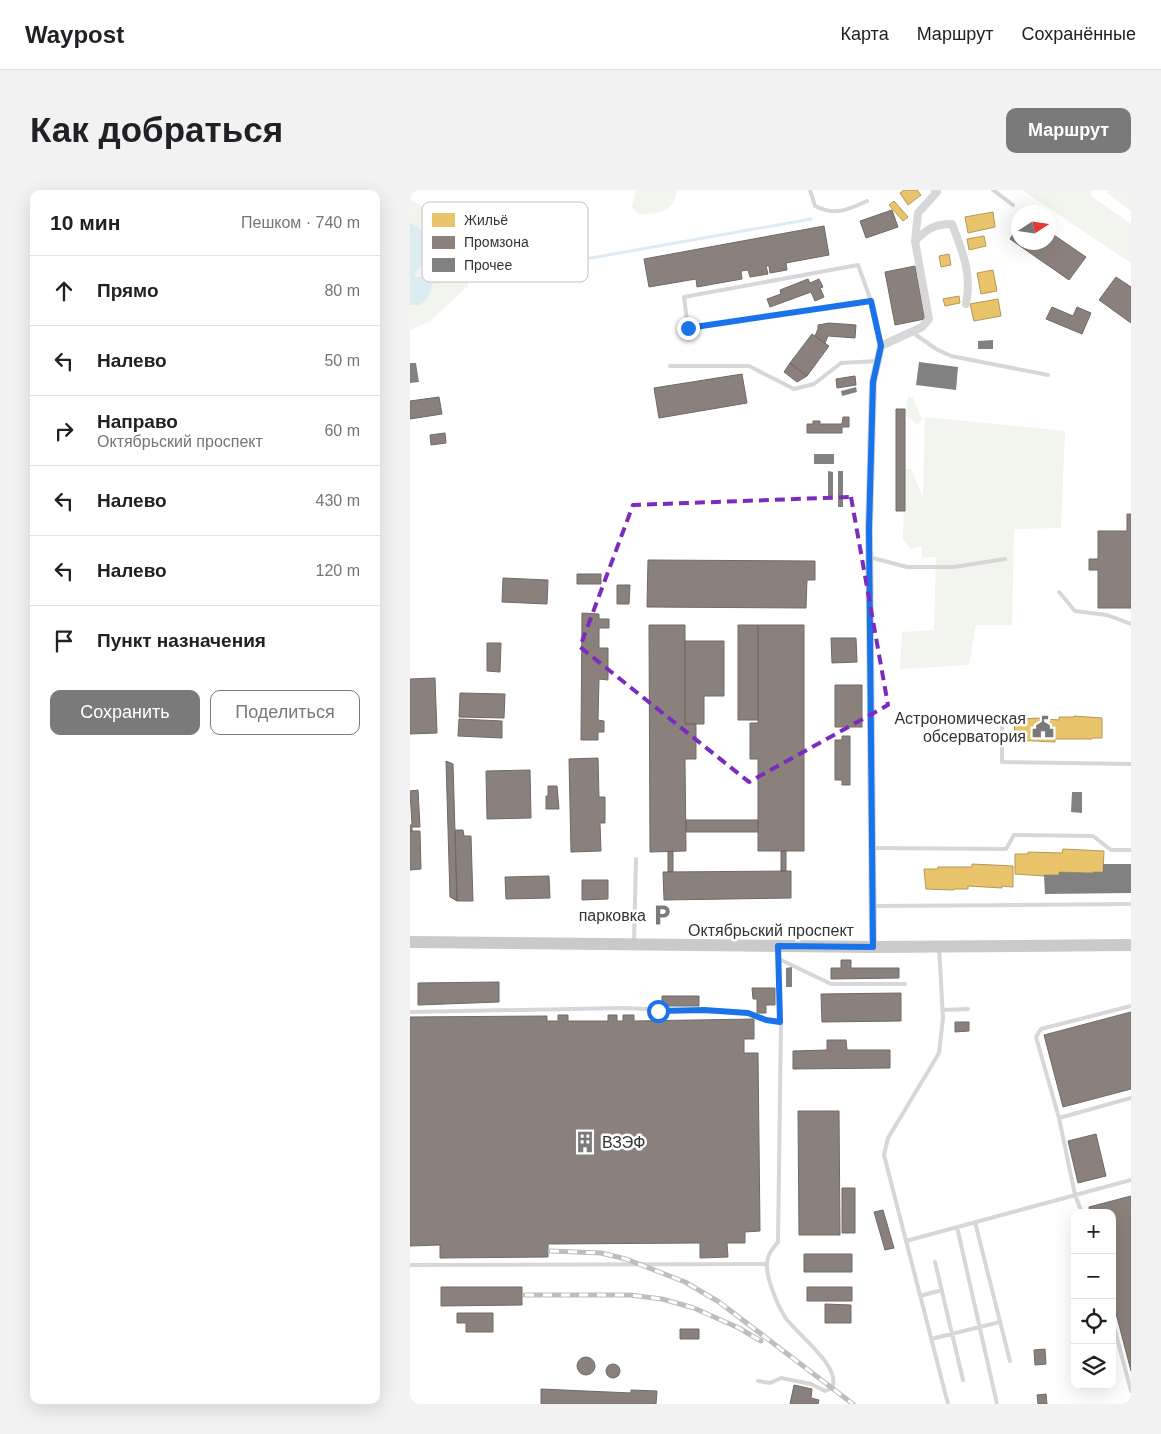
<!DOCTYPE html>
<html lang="ru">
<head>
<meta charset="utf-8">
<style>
	body { margin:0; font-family:Arial,sans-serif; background:#f2f2f2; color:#202124 }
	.controls { position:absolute; right:15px; bottom:15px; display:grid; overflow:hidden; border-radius:10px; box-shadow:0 5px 20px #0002 }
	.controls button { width:45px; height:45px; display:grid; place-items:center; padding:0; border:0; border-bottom:1px solid #e0e0e0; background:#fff; color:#202124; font:25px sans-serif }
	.compass { position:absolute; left:601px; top:15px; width:45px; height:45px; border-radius:50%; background:#fff; box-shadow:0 5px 20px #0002; rotate:78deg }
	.stop { position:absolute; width:15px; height:15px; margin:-11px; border:4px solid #1a73e8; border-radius:50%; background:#fff }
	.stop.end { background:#1a73e8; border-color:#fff; box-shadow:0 1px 5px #0008 }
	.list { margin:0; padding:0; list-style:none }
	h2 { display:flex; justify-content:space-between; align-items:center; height:65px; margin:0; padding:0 20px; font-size:21px }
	h2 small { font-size:16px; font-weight:400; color:#757577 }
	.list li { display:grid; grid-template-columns:32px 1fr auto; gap:15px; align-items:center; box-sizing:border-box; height:70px; padding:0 20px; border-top:1px solid #e0e0e0 }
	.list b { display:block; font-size:19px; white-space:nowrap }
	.list p { margin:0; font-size:16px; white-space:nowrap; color:#757577 }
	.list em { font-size:16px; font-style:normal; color:#757577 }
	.actions { display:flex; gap:10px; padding:15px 20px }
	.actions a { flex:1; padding:11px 0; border:1px solid #7a7a7a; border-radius:10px; text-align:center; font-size:18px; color:#7a7a7a }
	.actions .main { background:#7a7a7a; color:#fff }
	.icon { flex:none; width:28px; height:28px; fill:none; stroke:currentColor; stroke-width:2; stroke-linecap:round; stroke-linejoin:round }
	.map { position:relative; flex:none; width:721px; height:1214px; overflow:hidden; border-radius:10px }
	header { display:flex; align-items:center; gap:30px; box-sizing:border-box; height:70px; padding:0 25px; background:#fff; border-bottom:1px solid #e0e0e0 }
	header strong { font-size:24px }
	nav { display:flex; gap:28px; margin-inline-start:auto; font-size:18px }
	.intro { display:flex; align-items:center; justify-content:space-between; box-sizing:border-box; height:120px; padding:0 30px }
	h1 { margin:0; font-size:35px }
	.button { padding:12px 22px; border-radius:10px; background:#7a7a7a; color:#fff; font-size:18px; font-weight:700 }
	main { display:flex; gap:30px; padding:0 30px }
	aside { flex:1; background:#fff; border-radius:10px; box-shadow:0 5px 20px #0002 }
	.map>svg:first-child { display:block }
	.green { fill:#f1f5ed }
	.water { fill:#ddebf3 }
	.homes { fill:#e9c46a; stroke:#b2985a }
	.industry { fill:#8a817c; stroke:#706a66 }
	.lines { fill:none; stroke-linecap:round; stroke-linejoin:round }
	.stream { stroke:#ddebf3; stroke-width:3 }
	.building { fill:#818181 }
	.service { stroke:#d7d7d7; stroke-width:4 }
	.minor { stroke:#d7d7d7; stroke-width:8 }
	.primary { stroke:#cacaca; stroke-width:12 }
	.rail-casing { stroke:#bebebe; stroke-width:5 }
	.rail { stroke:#fff; stroke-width:3; stroke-dasharray:9; stroke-linecap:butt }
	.route { stroke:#1a73e8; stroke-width:6 }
	.marked { fill:none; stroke:#7b2cbf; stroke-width:4; stroke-dasharray:10 6; stroke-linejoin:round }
	.labels { text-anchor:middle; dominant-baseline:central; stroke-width:5; stroke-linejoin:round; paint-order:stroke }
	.poi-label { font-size:16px; fill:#333; stroke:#fff; text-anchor:end }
	.street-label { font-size:16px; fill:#333; stroke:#fff }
	.key { fill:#fff; stroke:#c2c2c2; stroke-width:1 }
	.key-label { font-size:14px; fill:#333 }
</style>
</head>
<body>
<header>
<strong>Waypost</strong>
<nav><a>Карта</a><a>Маршрут</a><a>Сохранённые</a></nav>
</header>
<div class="intro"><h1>Как добраться</h1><a class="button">Маршрут</a></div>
<main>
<aside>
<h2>10 мин<small>Пешком · 740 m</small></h2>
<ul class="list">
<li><svg class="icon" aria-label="ahead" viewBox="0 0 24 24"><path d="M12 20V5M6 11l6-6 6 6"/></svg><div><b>Прямо</b></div><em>80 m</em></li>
<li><svg class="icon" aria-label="left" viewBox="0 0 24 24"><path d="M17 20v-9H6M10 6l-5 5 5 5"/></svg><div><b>Налево</b></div><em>50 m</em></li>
<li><svg class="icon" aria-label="right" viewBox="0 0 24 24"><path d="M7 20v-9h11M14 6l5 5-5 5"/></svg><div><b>Направо</b><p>Октябрьский проспект</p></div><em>60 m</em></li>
<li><svg class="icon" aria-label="left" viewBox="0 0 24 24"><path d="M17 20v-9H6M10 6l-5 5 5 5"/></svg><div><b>Налево</b></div><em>430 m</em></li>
<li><svg class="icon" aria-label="left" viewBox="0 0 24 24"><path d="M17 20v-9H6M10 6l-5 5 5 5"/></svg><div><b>Налево</b></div><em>120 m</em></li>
<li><svg class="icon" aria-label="arrive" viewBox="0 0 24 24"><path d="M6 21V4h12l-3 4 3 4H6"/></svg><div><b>Пункт назначения</b></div></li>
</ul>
<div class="actions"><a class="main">Сохранить</a><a>Поделиться</a></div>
</aside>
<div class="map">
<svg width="721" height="1214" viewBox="0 0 721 1214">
	<rect width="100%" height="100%" fill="#fff"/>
	<!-- green -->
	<path class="green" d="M 226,0 L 267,0 C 263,24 249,22 229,25 L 222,17 Z
		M 612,0 L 682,0 L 681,6 L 721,34 L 721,73 Z
		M 699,0 L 721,0 L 721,21 L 697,3 Z
		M 0,9 L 24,24 L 38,49 L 39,67 L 57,79 L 58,96 L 20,131 L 0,140 L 0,115 L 25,87 L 6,87 L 5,83 L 14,42 L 0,32 Z
		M 498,206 L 503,208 L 512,229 L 507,234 L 495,225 Z
		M 515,227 L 655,241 L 651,338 L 604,339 L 602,435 L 566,435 L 559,475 L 490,479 L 492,442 L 524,440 L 526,367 L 512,368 L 512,356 L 500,359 L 493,349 L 495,279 L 501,279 L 513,308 Z"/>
	<!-- water -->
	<path class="water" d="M 0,32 L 14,42 L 18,68 L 5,83 L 6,87 L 25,86 L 17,110 L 9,115 L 0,115 Z"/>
	<!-- homes -->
	<path class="homes" d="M 494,0 L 507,0 L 511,5 L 498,15 L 490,3 Z
		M 484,11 L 498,27 L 493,31 L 479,15 Z
		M 583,22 L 585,37 L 558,43 L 555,27 Z
		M 574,46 L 576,56 L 559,60 L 557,49 Z
		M 539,64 L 541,75 L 531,77 L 529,66 Z
		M 583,80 L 587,101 L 571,104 L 567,83 Z
		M 549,106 L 550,113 L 535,116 L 533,109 Z
		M 588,109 L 591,126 L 564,131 L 560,114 Z
		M 664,526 L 692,528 L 692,548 L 682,548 L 682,549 L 645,549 L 645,552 L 604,550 L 605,529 L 634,528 L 634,529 L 649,530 L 649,527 L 664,527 Z
		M 653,659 L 694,661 L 693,682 L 683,682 L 683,683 L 649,682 L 649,685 L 634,685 L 634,686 L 605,684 L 605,664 L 618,664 L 618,662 L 652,663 Z
		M 562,674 L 603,676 L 603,697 L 592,696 L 592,698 L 558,696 L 558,699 L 544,699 L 544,700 L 516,699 L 514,679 L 528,679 L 528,677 L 562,677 Z"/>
	<!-- industry -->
	<path class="industry" d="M 482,20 L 488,37 L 456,48 L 450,31 Z
		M 414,36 L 419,65 L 376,73 L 377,80 L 360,83 L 359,76 L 356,76 L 358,84 L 340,87 L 338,80 L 331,81 L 332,89 L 287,97 L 286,89 L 239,97 L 234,69 Z
		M 608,36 L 608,52 L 638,52 L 638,41 L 676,67 L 659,90 L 600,49 Z
		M 505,76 L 515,129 L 485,135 L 475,82 Z
		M 706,87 L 721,97 L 721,133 L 689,110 Z
		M 398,89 L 400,93 L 409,89 L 413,97 L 410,98 L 414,107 L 405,111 L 401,102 L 360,117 L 357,109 L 371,104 L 370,100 Z
		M 642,117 L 663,126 L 667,117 L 681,123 L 672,144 L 636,129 Z
		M 419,133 L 446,135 L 445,148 L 418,146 L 415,153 L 405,146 L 408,139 L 408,135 Z
		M 402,144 L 419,156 L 397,186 L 380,173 Z
		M 380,173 L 397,186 L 387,192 L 374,182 Z
		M 332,184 L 337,213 L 249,228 L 244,198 Z
		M 445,186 L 446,195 L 427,198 L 426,189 Z
		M 29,207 L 32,224 L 0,229 L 0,211 Z
		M 486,219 L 495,219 L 495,321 L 486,321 Z
		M 433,227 L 439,227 L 439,237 L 432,237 L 432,243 L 397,243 L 397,234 L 403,234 L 403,231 L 410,231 L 410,234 L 432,234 Z
		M 35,243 L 36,253 L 21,255 L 20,245 Z
		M 717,324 L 721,324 L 721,418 L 688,418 L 688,380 L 679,380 L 679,369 L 688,369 L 688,341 L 717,341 Z
		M 238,370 L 405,371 L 405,390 L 397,390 L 396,418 L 237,417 Z
		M 167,384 L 191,384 L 191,394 L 167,394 Z
		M 93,388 L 138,390 L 137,414 L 92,412 Z
		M 207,395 L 220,395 L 219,414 L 207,414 Z
		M 172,423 L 189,424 L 189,429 L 199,429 L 199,438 L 189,438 L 189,458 L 198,458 L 198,490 L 189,489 L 188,530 L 194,531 L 194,542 L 188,542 L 188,550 L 171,550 Z
		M 239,435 L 275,435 L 275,534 L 286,534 L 286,569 L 275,569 L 276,661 L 240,662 Z
		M 328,435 L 348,435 L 348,530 L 328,530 Z
		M 348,435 L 394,435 L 394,661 L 348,661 L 348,569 L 340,569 L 340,533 L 348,533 Z
		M 421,448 L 446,448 L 447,472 L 422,473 Z
		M 275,451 L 314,451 L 314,506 L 294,506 L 294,534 L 275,534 Z
		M 77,453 L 91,453 L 90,482 L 77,481 Z
		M 25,488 L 27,543 L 0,544 L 0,489 Z
		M 425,495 L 452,495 L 452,537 L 425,537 Z
		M 50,503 L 95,504 L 94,528 L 49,527 Z
		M 49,529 L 92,531 L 92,548 L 48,546 Z
		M 432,546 L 440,546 L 440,595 L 432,595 L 432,590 L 425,590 L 425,550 L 432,550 Z
		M 188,568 L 189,607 L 195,607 L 195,633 L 190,633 L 191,661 L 161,662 L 159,569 Z
		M 36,571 L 43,574 L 47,711 L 40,707 Z
		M 120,580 L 121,628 L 77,629 L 76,581 Z
		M 138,596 L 147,596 L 149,619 L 136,619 L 136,606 L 138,606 Z
		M 8,600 L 10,637 L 2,637 L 2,641 L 0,641 L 0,635 L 2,635 L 0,601 Z
		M 276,630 L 348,630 L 348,642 L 276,642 Z
		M 45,640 L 53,640 L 54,646 L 61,646 L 63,711 L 47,711 Z
		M 0,641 L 10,641 L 11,679 L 0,680 Z
		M 263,661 L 263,682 L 258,682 L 258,662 Z
		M 371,661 L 376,661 L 376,681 L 371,681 Z
		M 381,681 L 381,708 L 254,710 L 253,682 Z
		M 139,686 L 140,708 L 96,709 L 95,687 Z
		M 172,690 L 198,690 L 198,709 L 172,710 Z
		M 431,770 L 441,770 L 441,778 L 489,778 L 489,788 L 421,789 L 421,778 L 431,778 Z
		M 89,792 L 89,812 L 8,815 L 8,793 Z
		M 342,798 L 365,798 L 365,815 L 356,815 L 356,823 L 347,823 L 347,809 L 343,809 Z
		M 491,803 L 491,831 L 412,832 L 411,804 Z
		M 252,806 L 289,806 L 289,816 L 252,816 Z
		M 721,822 L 721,899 L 653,917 L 634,845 Z
		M 148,825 L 158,825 L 158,831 L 198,831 L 198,825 L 207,825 L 207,831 L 213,831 L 213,825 L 224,825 L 224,831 L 344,829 L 344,849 L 334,849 L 334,863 L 348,863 L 350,1041 L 335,1042 L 335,1053 L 317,1053 L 318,1067 L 290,1068 L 290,1053 L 138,1054 L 138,1067 L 30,1068 L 30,1055 L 0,1056 L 0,827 L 137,826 L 137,831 L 148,831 Z
		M 545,832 L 559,832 L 559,841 L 545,842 Z
		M 417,850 L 436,850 L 437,860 L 480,860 L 480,878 L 383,879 L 383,861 L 417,860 Z
		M 388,921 L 429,921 L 430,1045 L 389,1045 Z
		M 686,944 L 696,986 L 668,993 L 658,951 Z
		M 432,998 L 445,998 L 445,1043 L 432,1043 Z
		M 721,1006 L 721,1181 L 702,1108 L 702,1023 L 680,1023 L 679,1017 Z
		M 473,1020 L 484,1058 L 475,1060 L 464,1022 Z
		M 394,1064 L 442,1064 L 442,1082 L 394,1082 Z
		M 31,1097 L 112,1097 L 112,1115 L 31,1116 Z
		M 397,1097 L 442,1097 L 442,1111 L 397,1111 Z
		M 415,1114 L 441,1115 L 441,1133 L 415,1133 Z
		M 47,1123 L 83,1123 L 83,1142 L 56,1142 L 56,1133 L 47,1133 Z
		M 270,1139 L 289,1139 L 289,1149 L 270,1149 Z
		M 635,1159 L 636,1174 L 625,1175 L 624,1160 Z
		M167 1176a9 9 0 1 1 18 0a9 9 0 1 1-18 0Z
		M196 1181a7 7 0 1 1 14 0a7 7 0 1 1-14 0Z
		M 384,1195 L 402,1199 L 401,1208 L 409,1210 L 408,1214 L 380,1214 Z
		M 131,1199 L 221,1203 L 221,1200 L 247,1201 L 246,1214 L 131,1214 Z
		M 636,1204 L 637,1214 L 628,1214 L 627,1205 Z"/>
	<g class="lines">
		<!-- stream -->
		<path class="stream" d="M 25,86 L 181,68 L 401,29"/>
	</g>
	<!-- building -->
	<path class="building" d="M 583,150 L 583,159 L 568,159 L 568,151 Z
		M 509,172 L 548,177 L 546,200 L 506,195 Z
		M 0,173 L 6,173 L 9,192 L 0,193 Z
		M 446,197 L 447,202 L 432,206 L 431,201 Z
		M 404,264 L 424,264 L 424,274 L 404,274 Z
		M 418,281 L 423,282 L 423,306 L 418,306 Z
		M 428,281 L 433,281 L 433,317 L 428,317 Z
		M 662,602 L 672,602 L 672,623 L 661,622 Z
		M 693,674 L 721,674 L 721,703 L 635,704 L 634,685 L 649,685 L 649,682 L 683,683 L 683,682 L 693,682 Z
		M 382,777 L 382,797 L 376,797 L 376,778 Z"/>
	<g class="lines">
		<!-- service -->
		<path class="service" d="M 400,0 L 405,16 C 425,26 438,20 457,11
			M 583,0 L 603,15
			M 461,111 L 278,138 L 274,107 L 448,75 L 461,111 L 471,156
			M 502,142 L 526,159 L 541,166 L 638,185
			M 260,176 L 339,176 L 384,199 L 404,194 L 431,173 L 467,171
			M 459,367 L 497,377 L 544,377 L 595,369
			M 649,402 L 665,421 L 697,425 L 721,434
			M 592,528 L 592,572 L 721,574
			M 462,658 L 596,659 L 604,645 L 683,646 L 701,660 L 721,660
			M 463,716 L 721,714
			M 224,753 L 226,669
			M 529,757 L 533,828 L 529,863 L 478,948 L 474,965 L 538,1214
			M 369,769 L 421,794 L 495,794
			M 532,820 L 558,819
			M 0,822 L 213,818 L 338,823 L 356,830 L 371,831
			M 649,928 L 721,908
			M 672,1023 L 665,1005 L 649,928 L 626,847 L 631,839 L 721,816
			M 565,1032 L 600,1171
			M 547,1037 L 587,1214
			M 496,1051 L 721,990
			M 525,1072 L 553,1190
			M 0,1075 L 357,1074
			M 510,1106 L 532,1100
			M 702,1129 L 721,1201
			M 521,1149 L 590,1132
			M 348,1191 L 360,1193 L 371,1188 L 401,1194 L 415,1201 L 422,1198 C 432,1176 386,1144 375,1127 C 367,1114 353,1082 358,1068 C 359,1062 365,1056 368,1052 L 371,831 L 368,759"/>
		<!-- minor -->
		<path class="minor" d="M 505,51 C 517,39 524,34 542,34 C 553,63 562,83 556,114
			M 463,757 L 459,339 L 463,192 L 471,156 L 512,137 L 519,129 L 505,51 L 508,23 L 527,2 L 525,0"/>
		<!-- primary -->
		<path class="primary" d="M 0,752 L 463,757 L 721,755"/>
		<!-- rail casing -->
		<g class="rail-casing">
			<path id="rail" d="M 140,1061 L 191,1063 L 216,1069 L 275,1092 L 309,1112 L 443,1214
				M 115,1105 L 220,1105 L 252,1109 L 284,1118 L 329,1138 L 351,1151"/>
		</g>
		<!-- rail -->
		<use href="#rail" class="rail"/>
	</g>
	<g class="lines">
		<!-- route -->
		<path class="route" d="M 248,821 L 294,820 L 338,823 L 356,830 L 370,832 L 368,756 L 463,757 L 459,339 L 463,192 L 471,156 L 461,111 L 278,138"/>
	</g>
	<!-- marked area -->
	<path class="marked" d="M 441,307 L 478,515 L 339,592 L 170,457 L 223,315 Z"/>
	<!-- icons -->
	<defs>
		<g id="civic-bare" transform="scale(1.725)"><path d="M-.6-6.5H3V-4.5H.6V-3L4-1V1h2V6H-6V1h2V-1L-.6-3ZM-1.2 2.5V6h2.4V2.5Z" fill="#7a7a7a" stroke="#fff" stroke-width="2.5" paint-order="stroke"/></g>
		<g id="parking-bare" transform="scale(1.725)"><path d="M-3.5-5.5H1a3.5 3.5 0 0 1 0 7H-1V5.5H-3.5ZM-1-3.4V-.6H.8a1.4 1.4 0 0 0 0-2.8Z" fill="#7a7a7a" stroke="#fff" stroke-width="2.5" paint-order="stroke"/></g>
		<g id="building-bare" transform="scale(1.725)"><path d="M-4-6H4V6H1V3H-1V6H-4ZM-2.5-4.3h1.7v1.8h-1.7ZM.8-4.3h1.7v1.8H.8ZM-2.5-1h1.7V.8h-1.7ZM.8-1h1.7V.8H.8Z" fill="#7a7a7a" stroke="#fff" stroke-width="2.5" paint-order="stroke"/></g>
	</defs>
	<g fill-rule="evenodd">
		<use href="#civic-bare" x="633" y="537"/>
		<use href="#parking-bare" x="252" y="725"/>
		<use href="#building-bare" x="175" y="952"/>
	</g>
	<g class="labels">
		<!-- poi labels -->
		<g class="poi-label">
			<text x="616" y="528">Aстрономическая<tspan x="616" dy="18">обсерватория</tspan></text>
			<text x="236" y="725">парковка</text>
			<text x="192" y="952" text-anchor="start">ВЗЭФ</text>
		</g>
		<!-- street labels -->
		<g class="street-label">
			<text x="361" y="740">Октябрьский проспект</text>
		</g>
	</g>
	<!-- legend -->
	<rect x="12" y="12" width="166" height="80" rx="8" class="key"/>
	<rect x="22" y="23" width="23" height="14" fill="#e9c46a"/>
	<rect x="22" y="46" width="23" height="13" fill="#8a817c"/>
	<rect x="22" y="68" width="23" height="14" fill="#818181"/>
	<g class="key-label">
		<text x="54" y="35">Жильё</text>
		<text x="54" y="57">Промзона</text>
		<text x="54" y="80">Прочее</text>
	</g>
</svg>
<div class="controls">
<button>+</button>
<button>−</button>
<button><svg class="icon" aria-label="locate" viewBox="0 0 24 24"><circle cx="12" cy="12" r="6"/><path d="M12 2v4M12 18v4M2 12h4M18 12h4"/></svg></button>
<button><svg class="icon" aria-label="layers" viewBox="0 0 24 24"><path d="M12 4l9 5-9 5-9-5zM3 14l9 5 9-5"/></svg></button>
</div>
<svg class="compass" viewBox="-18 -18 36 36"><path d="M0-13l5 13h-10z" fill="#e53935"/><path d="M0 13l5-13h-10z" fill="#757577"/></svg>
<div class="stop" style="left:248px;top:821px"></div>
<div class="stop end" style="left:278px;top:138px"></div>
</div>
</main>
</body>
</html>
